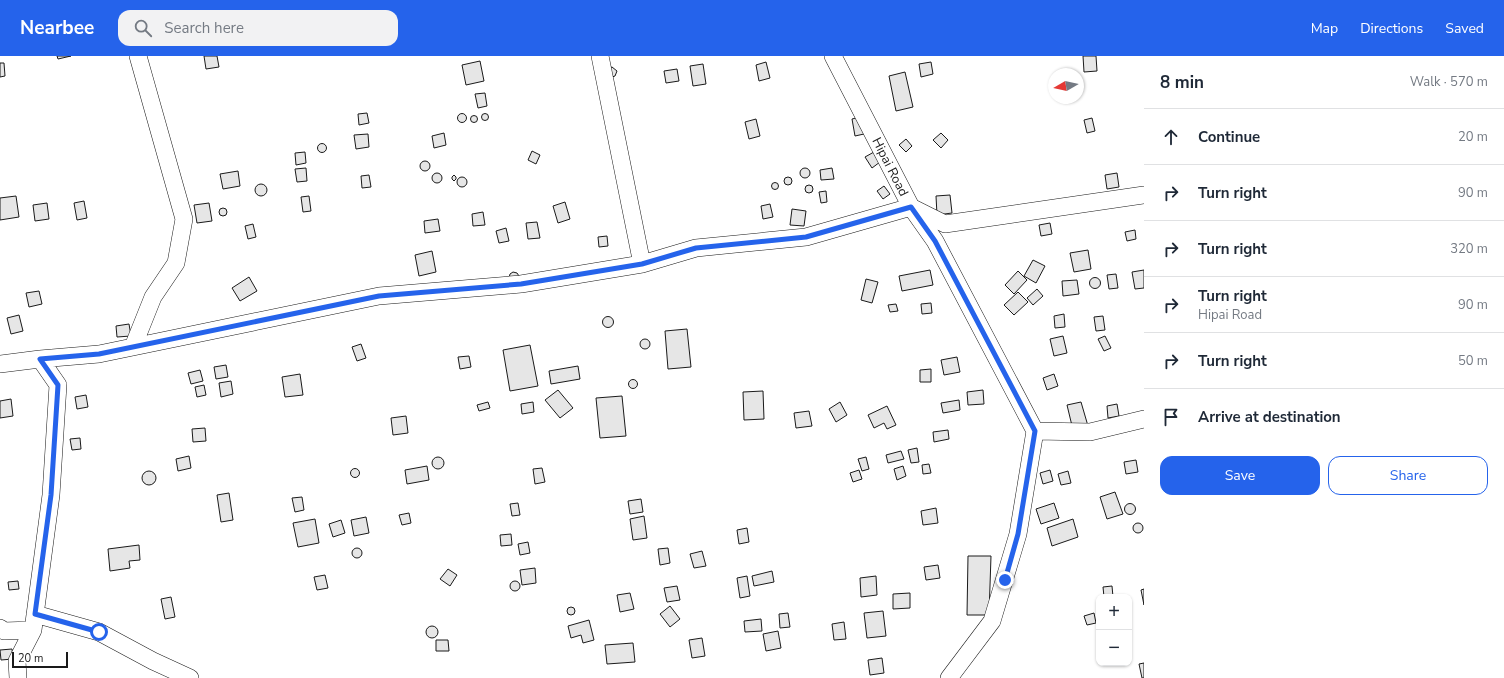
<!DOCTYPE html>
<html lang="en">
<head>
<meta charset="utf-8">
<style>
	body { margin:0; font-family:"Nunito Sans",sans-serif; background:#f2f2f3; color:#1f2937 }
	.controls { position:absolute; right:12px; bottom:12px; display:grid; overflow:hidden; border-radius:8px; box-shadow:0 1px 3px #0004 }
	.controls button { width:36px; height:36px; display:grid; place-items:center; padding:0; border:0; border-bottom:1px solid #e0e1e3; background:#fff; color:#1f2937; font:20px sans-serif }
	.compass { position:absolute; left:1048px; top:12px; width:36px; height:36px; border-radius:50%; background:#fff; box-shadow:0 1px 3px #0004; rotate:261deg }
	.scale { position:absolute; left:12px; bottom:10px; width:56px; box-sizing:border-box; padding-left:4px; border:2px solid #1a1a1a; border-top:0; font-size:11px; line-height:14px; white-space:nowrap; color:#1a1a1a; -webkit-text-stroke:3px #fff; paint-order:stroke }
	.stop { position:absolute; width:12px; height:12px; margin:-9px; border:3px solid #2563eb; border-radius:50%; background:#fff }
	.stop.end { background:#2563eb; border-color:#fff; box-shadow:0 1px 4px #0008 }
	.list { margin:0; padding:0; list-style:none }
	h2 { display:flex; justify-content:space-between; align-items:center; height:52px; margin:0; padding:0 16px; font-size:17px }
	h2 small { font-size:13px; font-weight:400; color:#747a83 }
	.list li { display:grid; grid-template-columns:26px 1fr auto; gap:12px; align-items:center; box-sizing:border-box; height:56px; padding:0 16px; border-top:1px solid #e0e1e3 }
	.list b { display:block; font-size:15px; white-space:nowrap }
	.list p { margin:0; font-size:13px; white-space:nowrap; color:#747a83 }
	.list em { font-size:13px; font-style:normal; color:#747a83 }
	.actions { display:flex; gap:8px; padding:12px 16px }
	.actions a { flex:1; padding:9px 0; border:1px solid #2563eb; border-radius:12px; text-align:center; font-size:14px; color:#2563eb }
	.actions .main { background:#2563eb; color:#fff }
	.icon { flex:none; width:22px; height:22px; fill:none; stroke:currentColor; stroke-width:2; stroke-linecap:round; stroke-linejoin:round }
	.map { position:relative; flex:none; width:1144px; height:622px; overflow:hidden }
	header { display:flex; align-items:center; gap:24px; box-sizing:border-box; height:56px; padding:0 20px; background:#2563eb; color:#fff }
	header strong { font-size:19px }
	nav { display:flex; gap:22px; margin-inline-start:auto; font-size:14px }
	.search { width:280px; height:36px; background:#f2f2f3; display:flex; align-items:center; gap:10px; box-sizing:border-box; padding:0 14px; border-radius:12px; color:#747a83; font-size:15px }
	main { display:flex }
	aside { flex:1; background:#fff }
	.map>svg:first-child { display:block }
	.building { fill:#e6e6e6; stroke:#1a1a1a }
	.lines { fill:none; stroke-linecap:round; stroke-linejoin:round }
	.street-casing { stroke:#1a1a1a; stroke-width:18 }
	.street { stroke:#fff; stroke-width:17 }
	.route { stroke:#2563eb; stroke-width:5 }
	.labels { text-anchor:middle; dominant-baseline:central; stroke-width:3; stroke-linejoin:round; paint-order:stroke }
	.street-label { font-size:13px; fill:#1a1a1a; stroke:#fff }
</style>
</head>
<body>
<header>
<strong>Nearbee</strong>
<div class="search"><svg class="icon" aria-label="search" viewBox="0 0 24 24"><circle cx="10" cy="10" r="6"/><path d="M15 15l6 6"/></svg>Search here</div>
<nav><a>Map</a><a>Directions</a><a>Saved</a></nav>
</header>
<main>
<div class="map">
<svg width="1144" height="622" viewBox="0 0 1144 622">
	<rect width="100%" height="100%" fill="#fff"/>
	<!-- building -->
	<path class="building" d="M 57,0 L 71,0 L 58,3 Z
		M 204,0 L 217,0 L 219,11 L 206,13 Z
		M 1083,0 L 1096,0 L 1097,15 L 1084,16 Z
		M 480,5 L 484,25 L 466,29 L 462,9 Z
		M 766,6 L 770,22 L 759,25 L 756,9 Z
		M 931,6 L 933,18 L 921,21 L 919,8 Z
		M 0,7 L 4,7 L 5,20 L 0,21 Z
		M 703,8 L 706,28 L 693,30 L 690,10 Z
		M 612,11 L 617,15 L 615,20 L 612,21 L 609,12 Z
		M 677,13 L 679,25 L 666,27 L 664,15 Z
		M 905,16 L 913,51 L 896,55 L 889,20 Z
		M 485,37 L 487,50 L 478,52 L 475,38 Z
		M 367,57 L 369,67 L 359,69 L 358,58 Z
		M457.5 62a4.5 4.5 0 1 1 9 0a4.5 4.5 0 1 1-9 0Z
		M481.5 61a3.5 3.5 0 1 1 7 0a3.5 3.5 0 1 1-7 0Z
		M470.5 63a3.5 3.5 0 1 1 7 0a3.5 3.5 0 1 1-7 0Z
		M 860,61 L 864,78 L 855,80 L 852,63 Z
		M 1092,62 L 1095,75 L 1087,77 L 1084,64 Z
		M 756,63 L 760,80 L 749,83 L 745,66 Z
		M 444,77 L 446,89 L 434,92 L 432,80 Z
		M 941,77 L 948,84 L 941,92 L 933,84 Z
		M 368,78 L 369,91 L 356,93 L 354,79 Z
		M 906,83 L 912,90 L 906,96 L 899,89 Z
		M317.5 92a4.5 4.5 0 1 1 9 0a4.5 4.5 0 1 1-9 0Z
		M 532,95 L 540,99 L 536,108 L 528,104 Z
		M 305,96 L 306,107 L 296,109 L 295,97 Z
		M 874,96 L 880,106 L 872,112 L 865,101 Z
		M420 110a5 5 0 1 1 10 0a5 5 0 1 1-10 0Z
		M 306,112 L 307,125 L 297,126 L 295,113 Z
		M 832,112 L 834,123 L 821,124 L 820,114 Z
		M800 117a5 5 0 1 1 10 0a5 5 0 1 1-10 0Z
		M 238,115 L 240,130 L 223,133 L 220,118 Z
		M 1117,117 L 1119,131 L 1107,133 L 1105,119 Z
		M432 122a5 5 0 1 1 10 0a5 5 0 1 1-10 0Z
		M 369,119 L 371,131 L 362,132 L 361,120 Z
		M 454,119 L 456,121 L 456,123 L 454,125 L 452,123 L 452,121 Z
		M784 125a4 4 0 1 1 8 0a4 4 0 1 1-8 0Z
		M457 126a5 5 0 1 1 10 0a5 5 0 1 1-10 0Z
		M771.5 130a3.5 3.5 0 1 1 7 0a3.5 3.5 0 1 1-7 0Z
		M255 134a6 6 0 1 1 12 0a6 6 0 1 1-12 0Z
		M805 133a4 4 0 1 1 8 0a4 4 0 1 1-8 0Z
		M 884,130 L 890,138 L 883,143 L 877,135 Z
		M 826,135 L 827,146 L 821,147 L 819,136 Z
		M 950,139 L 952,157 L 937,159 L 936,140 Z
		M 16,140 L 19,161 L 0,164 L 0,142 Z
		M 309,140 L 311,155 L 303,156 L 301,141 Z
		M 84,145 L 87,162 L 77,164 L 74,147 Z
		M 565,146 L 570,163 L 558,167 L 553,150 Z
		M 47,147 L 49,163 L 35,165 L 33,149 Z
		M 209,147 L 212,165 L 197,167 L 194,149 Z
		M 770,148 L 773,161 L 763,163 L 761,150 Z
		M219 156a4 4 0 1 1 8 0a4 4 0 1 1-8 0Z
		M 792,153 L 806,155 L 804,170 L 790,169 Z
		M 483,156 L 485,169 L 473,170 L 472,158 Z
		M 438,163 L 440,175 L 425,177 L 424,165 Z
		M 537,166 L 540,182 L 528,183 L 526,167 Z
		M 1050,167 L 1052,178 L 1041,180 L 1039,169 Z
		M 253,168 L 256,181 L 248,183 L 245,170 Z
		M 506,172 L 509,185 L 499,187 L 496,175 Z
		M 1135,174 L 1136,183 L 1127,185 L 1125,176 Z
		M 607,180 L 608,190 L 599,191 L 598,181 Z
		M 1088,194 L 1091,213 L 1074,216 L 1070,197 Z
		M 432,195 L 436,216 L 419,220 L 415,199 Z
		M 1033,204 L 1045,210 L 1036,227 L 1024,220 Z
		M 930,214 L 933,229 L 902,235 L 899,220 Z
		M 1144,214 L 1144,232 L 1135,233 L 1132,216 Z
		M 1018,215 L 1027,224 L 1014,238 L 1005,229 Z
		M 513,216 L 517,217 L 519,220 L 509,222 L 510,218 Z
		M 1116,218 L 1118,232 L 1109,233 L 1107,219 Z
		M 249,221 L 257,235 L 240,245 L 232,232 Z
		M1089.5 227a5.5 5.5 0 1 1 11 0a5.5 5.5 0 1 1-11 0Z
		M 866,223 L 878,226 L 872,247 L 861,244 Z
		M 1077,224 L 1079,238 L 1063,240 L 1062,225 Z
		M 1037,233 L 1043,240 L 1033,249 L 1027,242 Z
		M 39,235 L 42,248 L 29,251 L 26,237 Z
		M 1018,236 L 1028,246 L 1014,259 L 1004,249 Z
		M 931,247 L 932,257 L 922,258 L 921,248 Z
		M 896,248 L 898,255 L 890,256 L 888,249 Z
		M 1064,258 L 1065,271 L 1055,272 L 1054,260 Z
		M 19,259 L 23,275 L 11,278 L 7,262 Z
		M 1103,260 L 1105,274 L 1096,275 L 1094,261 Z
		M602.5 266a5.5 5.5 0 1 1 11 0a5.5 5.5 0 1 1-11 0Z
		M 129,268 L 131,280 L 117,281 L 116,270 Z
		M 687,273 L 691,311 L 668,313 L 665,275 Z
		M 1063,280 L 1067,297 L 1054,300 L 1050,283 Z
		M 1105,280 L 1111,292 L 1104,295 L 1098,283 Z
		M640 288a5 5 0 1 1 10 0a5 5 0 1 1-10 0Z
		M 361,288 L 366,302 L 357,305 L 352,291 Z
		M 530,289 L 538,330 L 510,335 L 503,294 Z
		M 469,300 L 471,311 L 460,313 L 458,301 Z
		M 957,301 L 960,316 L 944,319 L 941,304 Z
		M 226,309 L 228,321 L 216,323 L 214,311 Z
		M 578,310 L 580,323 L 551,328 L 549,315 Z
		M 931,313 L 931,326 L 920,326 L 920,314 Z
		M 200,314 L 203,325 L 191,328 L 188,317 Z
		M 300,318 L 303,339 L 285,341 L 282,321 Z
		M 1054,318 L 1058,330 L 1047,334 L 1043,322 Z
		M628.5 328a4.5 4.5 0 1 1 9 0a4.5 4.5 0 1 1-9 0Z
		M 231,325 L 233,338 L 221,341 L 219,327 Z
		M 204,329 L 206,339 L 197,341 L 195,331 Z
		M 558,334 L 573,352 L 560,362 L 545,344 Z
		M 983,334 L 984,348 L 968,349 L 967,336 Z
		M 763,335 L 764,363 L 744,364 L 743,336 Z
		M 86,339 L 88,351 L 77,353 L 75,341 Z
		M 622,340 L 626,380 L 600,382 L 596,342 Z
		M 11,343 L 13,360 L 0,362 L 0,345 Z
		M 959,344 L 960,354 L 943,357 L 941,347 Z
		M 488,346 L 490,352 L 479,355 L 477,349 Z
		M 533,346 L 534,356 L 522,358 L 521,348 Z
		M 840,346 L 847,359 L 836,366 L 829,353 Z
		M 1081,346 L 1088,370 L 1073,374 L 1067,349 Z
		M 1117,348 L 1119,360 L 1108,362 L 1107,350 Z
		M 887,350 L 896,369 L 887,373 L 884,367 L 874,372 L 868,359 Z
		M 809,355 L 812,370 L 796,372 L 794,357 Z
		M 406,360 L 408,377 L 393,379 L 391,362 Z
		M 205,372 L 206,385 L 193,386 L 192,373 Z
		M 948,374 L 949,383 L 934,386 L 933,376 Z
		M 80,382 L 81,393 L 72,394 L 70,383 Z
		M 917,392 L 919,406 L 911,407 L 908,394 Z
		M 901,395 L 904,403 L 888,407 L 886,399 Z
		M 189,400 L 191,412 L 178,415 L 176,403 Z
		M 866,401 L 869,413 L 862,415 L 858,403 Z
		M432 407a6 6 0 1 1 12 0a6 6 0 1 1-12 0Z
		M 1136,404 L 1138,416 L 1126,418 L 1124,406 Z
		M 929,408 L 931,417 L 923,418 L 922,409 Z
		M 427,410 L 429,424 L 407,428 L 405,414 Z
		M 903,410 L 906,420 L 897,424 L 894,413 Z
		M 542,412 L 545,426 L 535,428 L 533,413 Z
		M350.5 417a4.5 4.5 0 1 1 9 0a4.5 4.5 0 1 1-9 0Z
		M 859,414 L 862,423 L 853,426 L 850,417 Z
		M 1050,414 L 1053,425 L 1043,428 L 1040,417 Z
		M 1068,415 L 1071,427 L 1061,429 L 1058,418 Z
		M142 422a7 7 0 1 1 14 0a7 7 0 1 1-14 0Z
		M 1115,436 L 1123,458 L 1107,463 L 1100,441 Z
		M 229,437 L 233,464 L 221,466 L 217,439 Z
		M 302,441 L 304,454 L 295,456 L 292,442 Z
		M 641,443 L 643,456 L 630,458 L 628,445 Z
		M 518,447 L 520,459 L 512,460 L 510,448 Z
		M 1054,447 L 1059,462 L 1041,468 L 1036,453 Z
		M1124.5 453a5.5 5.5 0 1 1 11 0a5.5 5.5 0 1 1-11 0Z
		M 936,452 L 938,467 L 923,469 L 921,455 Z
		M 409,457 L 411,467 L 402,469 L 399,459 Z
		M 644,460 L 647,482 L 633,484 L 630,463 Z
		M 366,461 L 369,477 L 354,480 L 351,464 Z
		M 315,463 L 319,487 L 298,491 L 293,467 Z
		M 1073,463 L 1078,481 L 1052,490 L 1047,472 Z
		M 341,464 L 345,477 L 333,481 L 329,468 Z
		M1133 472a5 5 0 1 1 10 0a5 5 0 1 1-10 0Z
		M 747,472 L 749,486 L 739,488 L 737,474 Z
		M 511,478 L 512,489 L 501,490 L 500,479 Z
		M 528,486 L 530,497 L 520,499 L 518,488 Z
		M 139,489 L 140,504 L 129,505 L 130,512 L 110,515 L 108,493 Z
		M 668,492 L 670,507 L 660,509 L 658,493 Z
		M352 497a5 5 0 1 1 10 0a5 5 0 1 1-10 0Z
		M 702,495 L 706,510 L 694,512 L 690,498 Z
		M 968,500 L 991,500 L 989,559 L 967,559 Z
		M 938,509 L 940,522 L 926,524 L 924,511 Z
		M 535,512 L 536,527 L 522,529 L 520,514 Z
		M 448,513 L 457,519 L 450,530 L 440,523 Z
		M 772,515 L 774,526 L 754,530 L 752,520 Z
		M 325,519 L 328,532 L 317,534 L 314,521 Z
		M 747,520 L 750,540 L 740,542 L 737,522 Z
		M 876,520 L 877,539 L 861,541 L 860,522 Z
		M510 530a5 5 0 1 1 10 0a5 5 0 1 1-10 0Z
		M 18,525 L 19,533 L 9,534 L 8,526 Z
		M 677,530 L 680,544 L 667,546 L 664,532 Z
		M 1112,530 L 1113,541 L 1104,541 L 1103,531 Z
		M 1144,533 L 1144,549 L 1141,534 Z
		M 630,537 L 634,553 L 620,556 L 617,539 Z
		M 910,537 L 910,552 L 893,553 L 893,538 Z
		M 171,541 L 175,561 L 165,563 L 161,543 Z
		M 670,550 L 680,563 L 670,571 L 660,558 Z
		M567 555a4 4 0 1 1 8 0a4 4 0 1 1-8 0Z
		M 883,555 L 886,580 L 867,582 L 864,557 Z
		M 788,557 L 790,571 L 780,572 L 779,558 Z
		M 1094,557 L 1096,567 L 1087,569 L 1084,560 Z
		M 761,563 L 762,575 L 745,576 L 744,565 Z
		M 589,564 L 594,584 L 583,587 L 581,579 L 571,582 L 568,570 Z
		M 844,566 L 846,583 L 834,584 L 832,568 Z
		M426 576a6 6 0 1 1 12 0a6 6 0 1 1-12 0Z
		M 778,575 L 781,592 L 766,595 L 763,578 Z
		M 702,582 L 705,600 L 692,602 L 689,584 Z
		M 436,584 L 448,584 L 449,595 L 436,595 Z
		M 633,587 L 635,606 L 607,608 L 605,589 Z
		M 12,593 L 13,603 L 1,604 L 0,594 Z
		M 882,602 L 884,617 L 870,619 L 868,604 Z
		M 1144,607 L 1144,622 L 1142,622 L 1139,608 Z"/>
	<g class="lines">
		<!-- street casing -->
		<g class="street-casing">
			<path id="street" d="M 600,0 L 642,208
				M 833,0 L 911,151 L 935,185 L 1035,375 L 1090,376 L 1144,363
				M 133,291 L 153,241 L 176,207 L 184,163 L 138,0
				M 0,308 L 40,303
				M 35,558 L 99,576 L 153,605 L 190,622
				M 0,572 L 4,575 L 33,574 L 17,605 L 18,622
				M 33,574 L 51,439 L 58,329 L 40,303 L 99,298 L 379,240 L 521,228 L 642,208 L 696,192 L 806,181 L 911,151 L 945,168 L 1144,139
				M 949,622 L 992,565 L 1018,478 L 1035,375"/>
		</g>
		<!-- street -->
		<use href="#street" class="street"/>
	</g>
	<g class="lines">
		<!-- route -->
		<path class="route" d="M 99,576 L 35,558 L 51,439 L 58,329 L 40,303 L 99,298 L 379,240 L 521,228 L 642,208 L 696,192 L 806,181 L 911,151 L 935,185 L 1035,375 L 1018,478 L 1005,524"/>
	</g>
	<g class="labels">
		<!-- street labels -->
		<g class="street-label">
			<text transform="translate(890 111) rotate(63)">Hipai Road</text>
		</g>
	</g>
</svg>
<div class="controls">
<button>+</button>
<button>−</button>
</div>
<svg class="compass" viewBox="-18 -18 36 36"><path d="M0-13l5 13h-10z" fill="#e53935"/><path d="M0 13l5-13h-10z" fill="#747a83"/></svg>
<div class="scale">20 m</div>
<div class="stop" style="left:99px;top:576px"></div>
<div class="stop end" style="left:1005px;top:524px"></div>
</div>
<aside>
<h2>8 min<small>Walk · 570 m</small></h2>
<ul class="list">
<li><svg class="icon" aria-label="ahead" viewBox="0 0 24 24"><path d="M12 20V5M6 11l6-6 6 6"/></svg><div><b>Continue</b></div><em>20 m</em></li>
<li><svg class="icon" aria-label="right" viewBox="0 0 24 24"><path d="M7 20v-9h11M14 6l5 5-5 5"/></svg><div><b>Turn right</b></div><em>90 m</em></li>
<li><svg class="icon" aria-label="right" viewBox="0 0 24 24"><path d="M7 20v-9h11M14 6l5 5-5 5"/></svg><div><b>Turn right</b></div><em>320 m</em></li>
<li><svg class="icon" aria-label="right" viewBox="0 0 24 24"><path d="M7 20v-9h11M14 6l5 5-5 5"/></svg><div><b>Turn right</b><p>Hipai Road</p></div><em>90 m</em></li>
<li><svg class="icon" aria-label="right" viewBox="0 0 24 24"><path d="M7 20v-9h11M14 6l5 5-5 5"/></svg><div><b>Turn right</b></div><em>50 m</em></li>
<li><svg class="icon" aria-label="arrive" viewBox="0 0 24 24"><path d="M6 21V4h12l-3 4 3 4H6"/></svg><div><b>Arrive at destination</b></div></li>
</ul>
<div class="actions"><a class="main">Save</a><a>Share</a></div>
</aside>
</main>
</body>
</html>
